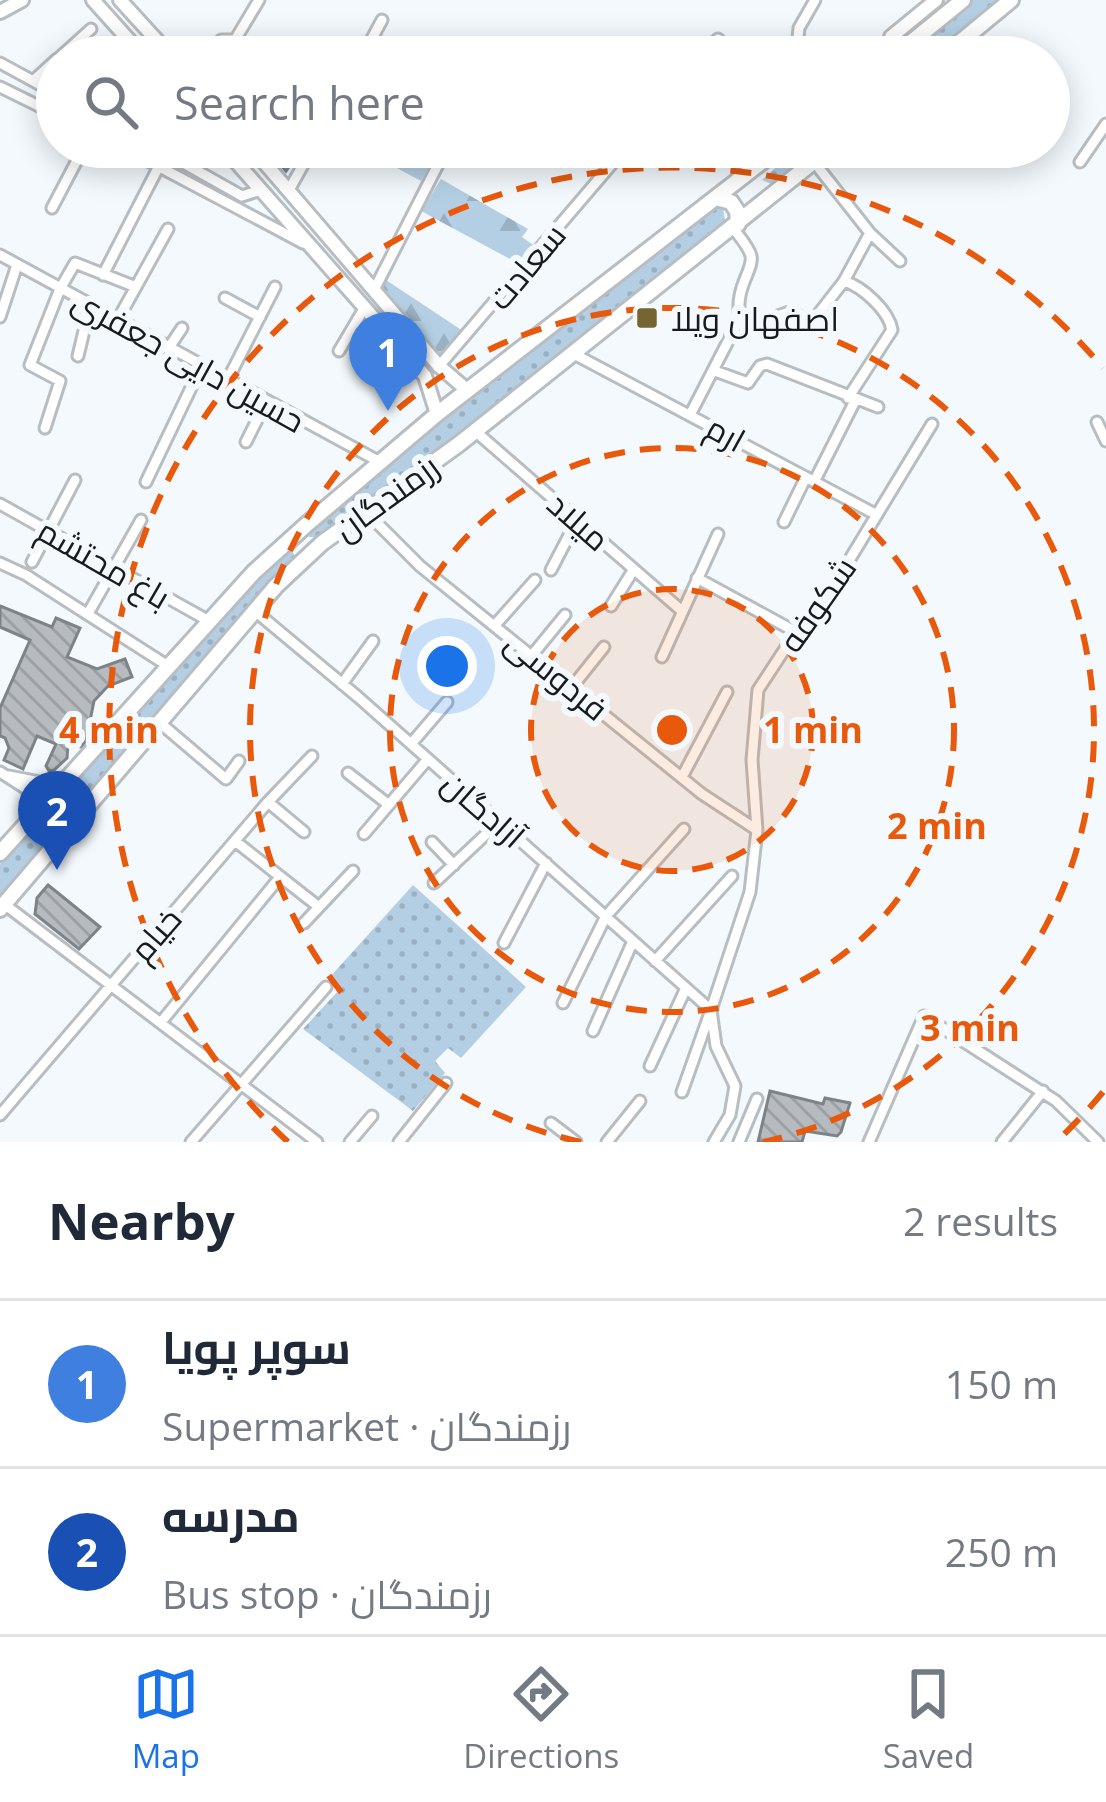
<!DOCTYPE html>
<html lang="en">
<head>
<meta charset="utf-8">
<style>
	body { margin:0; font-family:"Open Sans",Cairo,sans-serif; background:#f6f6f7; color:#1f2937 }
	.you { position:absolute; left:447px; top:666px; width:42px; height:42px; margin:-30px; border:9px solid #fff; border-radius:50%; background:#1a73e8; box-shadow:0 0 0 18px #1a73e833 }
	.badge { display:grid; place-items:center; width:78px; height:78px; border-radius:50%; background:#1a73e8; color:#fff; font-size:39px; font-weight:700 }
	.pin { position:absolute; translate:-50% -99px; filter:drop-shadow(0 3px 6px #0008) }
	.pin::after { content:''; position:absolute; top:63px; width:42px; height:36px; background:inherit; clip-path:polygon(0 0,100% 0,50% 100%) }
	.list { margin:0; padding:0; list-style:none }
	h2 { display:flex; justify-content:space-between; align-items:center; height:156px; margin:0; padding:0 48px; font-size:51px }
	h2 small { font-size:39px; font-weight:400; color:#747a83 }
	.list li { display:grid; grid-template-columns:78px 1fr auto; gap:36px; align-items:center; box-sizing:border-box; height:168px; padding:0 48px; border-top:3px solid #e0e1e3 }
	.list b { display:block; font-size:45px; white-space:nowrap }
	.list p { margin:0; font-size:39px; white-space:nowrap; color:#747a83 }
	.list em { font-size:39px; font-style:normal; color:#747a83 }
	.icon { flex:none; width:66px; height:66px; fill:none; stroke:currentColor; stroke-width:2; stroke-linecap:round; stroke-linejoin:round }
	.map { position:relative; flex:none; width:1106px; height:1142px; overflow:hidden }
	.search { position:absolute; background:#fff; box-shadow:0 6px 30px #0003; left:36px; right:36px; top:36px; height:132px; display:flex; align-items:center; gap:30px; box-sizing:border-box; padding:0 42px; border-radius:66px; color:#747a83; font-size:45px }
	.sheet { height:492px; background:#fff }
	nav { display:flex; justify-content:space-around; align-items:center; box-sizing:border-box; height:168px; border-top:3px solid #e0e1e3; background:#fff; font-size:33px; color:#747a83 }
	nav a { display:grid; justify-items:center; gap:6px }
	nav .on { color:#1a73e8 }
	.map>svg:first-child { display:block }
	.grass { fill:url(#grass-dots) }
	.forest { fill:url(#forest-firs) }
	.building { fill:url(#building-back-hatch); stroke:#7e8387; stroke-width:3 }
	.lines { fill:none; stroke-linecap:round; stroke-linejoin:round }
	.minor-casing { stroke:#b8bdc1; stroke-width:15 }
	.tertiary-casing { stroke:#b8bdc1; stroke-width:18 }
	.secondary-casing { stroke:#b8bdc1; stroke-width:20 }
	.minor { stroke:#fff; stroke-width:9 }
	.tertiary { stroke:#fff; stroke-width:12 }
	.secondary { stroke:#fff; stroke-width:14 }
	.ring { fill:none; stroke:#e8590c; stroke-width:6; stroke-dasharray:21 15 }
	.poi-dot { fill:#746532; stroke:#f3f9fd; stroke-width:4.5 }
	.labels { text-anchor:middle; dominant-baseline:central; stroke-width:12; stroke-linejoin:round; paint-order:stroke }
	.street-label { font-size:33px; fill:#181a1c; stroke:#f3f9fd }
	.poi-label { font-size:33px; fill:#181a1c; stroke:#f3f9fd; text-anchor:start }
	.centre { fill:#e8590c; stroke:#f3f9fd; stroke-width:6 }
	.ring-label { font-size:36px; text-anchor:middle; font-weight:bold; fill:#e8590c; stroke:#f3f9fd; stroke-width:12; stroke-linejoin:round; paint-order:stroke }
</style>
</head>
<body>
<div class="map">
<svg width="1106" height="1142" viewBox="0 0 1106 1142">
	<defs>
		<pattern id="grass-dots" width="8" height="8" patternUnits="userSpaceOnUse" patternTransform="scale(3)"><rect width="8" height="8" fill="#b4cfe4"/><path d="M2 2h.1M6 6h.1" fill="none" stroke="#9ab1c3" stroke-width="1.8" stroke-linecap="round"/></pattern>
		<pattern id="forest-firs" width="22" height="20" patternUnits="userSpaceOnUse" patternTransform="scale(3)"><rect width="22" height="20" fill="#b4cfe4"/><path d="M5 1l3.5 6h-7zM16 11l3.5 6h-7z" fill="#9ab1c3"/></pattern>
		<pattern id="building-back-hatch" width="6" height="6" patternUnits="userSpaceOnUse" patternTransform="scale(3)"><rect width="6" height="6" fill="#b6bbbf"/><path d="M-1 5l2 2M0 0l6 6M5-1l2 2" fill="none" stroke="#9ca0a4"/></pattern>
	</defs>
	<rect width="100%" height="100%" fill="#f3f9fd"/>
	<!-- grass -->
	<path class="grass" d="M 973,0 L 1000,0 L 931,57 L 904,57 Z
		M 798,147 L 822,147 L 774,185 L 762,180 Z
		M 717,208 L 723,208 L 725,220 L 614,315 L 378,495 L 316,537 L 309,537 L 310,531 L 422,436 Z
		M 292,551 L 295,556 L 287,565 L 0,895 L 0,864 L 172,668 L 253,582 Z
		M 413,885 L 526,987 L 461,1058 L 448,1048 L 435,1061 L 445,1073 L 413,1111 L 303,1029 L 339,990 L 329,978 Z"/>
	<!-- forest -->
	<path class="forest" d="M 358,147 L 411,147 L 433,159 L 421,181 Z
		M 441,179 L 528,229 L 522,237 L 536,247 L 521,265 L 421,211 Z
		M 386,280 L 463,331 L 440,357 L 381,289 Z"/>
	<!-- building -->
	<path class="building" d="M 265,147 L 303,147 L 286,171 Z
		M 0,606 L 52,627 L 56,618 L 80,628 L 67,657 L 97,669 L 125,659 L 132,677 L 108,686 L 94,701 L 86,741 L 81,747 L 68,745 L 67,758 L 54,770 L 49,771 L 46,766 L 56,744 L 37,736 L 23,769 L 4,760 L 9,748 L 5,738 L 0,736 L 0,708 L 30,640 L 0,627 Z
		M 48,885 L 100,927 L 79,949 L 35,914 L 37,898 Z
		M 770,1091 L 823,1104 L 825,1098 L 850,1103 L 841,1132 L 837,1136 L 805,1131 L 802,1142 L 758,1142 Z"/>
	<g class="lines">
		<!-- minor casing -->
		<g class="minor-casing">
			<path id="minor" d="M 235,40 L 259,0
				M 235,40 L 265,57
				M 60,57 L 91,29
				M 206,57 L 221,40 L 235,40
				M 362,57 L 382,20
				M 699,57 L 718,39 L 736,57
				M 796,57 L 799,28 L 815,0
				M 0,63 L 57,94
				M 33,81 L 57,59
				M 0,87 L 57,115
				M 122,147 L 303,243
				M 155,147 L 242,196 L 261,190
				M 422,147 L 441,158
				M 814,162 L 870,233 L 900,261
				M 1080,162 L 1106,124
				M 289,190 L 313,147
				M 52,208 L 84,147
				M 733,228 C 739,236 749,247 751,256 C 754,270 734,288 740,318 L 763,321 L 789,312 L 826,328
				M 0,255 L 380,462
				M 103,275 L 159,166
				M 844,281 L 870,233
				M 374,290 L 447,147
				M 225,298 L 260,317
				M 0,317 L 17,265
				M 117,321 L 168,229
				M 812,322 L 844,281 C 863,287 889,311 892,330 L 848,398
				M 168,349 L 182,328
				M 339,351 L 365,307
				M 574,354 L 877,515
				M 78,356 L 90,306
				M 439,366 L 611,165
				M 715,371 L 748,383 L 760,366 L 767,364 L 878,407
				M 227,381 L 275,287
				M 691,413 L 740,318
				M 1097,422 L 1106,441
				M 45,428 L 60,381 L 30,365 L 60,289 L 75,263 L 136,287
				M 475,431 L 682,611
				M 246,442 L 266,402
				M 815,480 L 856,399
				M 146,482 L 201,367
				M 0,504 L 209,621
				M 365,511 L 420,566 L 702,794 L 757,830
				M 784,522 L 806,477
				M 32,562 L 75,480
				M 0,563 L 26,575 L 168,666
				M 551,570 L 577,520
				M 697,578 L 796,632
				M 611,606 L 634,569
				M 90,610 L 141,520
				M 255,611 L 358,697 L 711,1010 L 682,1092
				M 495,625 L 535,580
				M 533,654 L 565,615
				M 662,657 L 718,534
				M 342,684 L 373,641
				M 572,687 L 604,647
				M 159,722 L 226,779 L 239,761
				M 411,744 L 447,702
				M 0,772 L 45,801
				M 348,773 L 389,805
				M 9,776 L 40,782 L 67,777
				M 682,777 L 727,692
				M 268,802 L 304,832
				M 364,834 L 428,759
				M 235,841 L 319,907
				M 432,842 L 454,865
				M 434,883 L 499,822
				M 4,904 L 317,1142
				M 304,923 L 353,871
				M 504,943 L 546,863
				M 655,961 L 732,876
				M 563,1003 L 606,916 L 684,829
				M 162,1021 L 280,877
				M 593,1031 L 633,941
				M 650,1066 L 686,988
				M 0,1115 L 268,802 L 312,756
				M 551,1123 L 576,1142
				M 191,1142 L 326,987
				M 350,1142 L 372,1116
				M 399,1142 L 446,1083
				M 607,1142 L 640,1101
				M 714,1142 L 730,1115 L 735,1086 L 716,1046 L 711,1010 L 750,892 L 757,830 L 752,760 L 758,690 L 796,632 L 825,600 L 932,424
				M 739,1142 L 757,1099
				M 869,1142 L 924,1016 L 1056,1101 L 1098,1142
				M 1002,1142 L 1043,1091"/>
		</g>
		<!-- tertiary casing -->
		<g class="tertiary-casing">
			<path id="tertiary" d="M 93,0 L 144,57
				M 120,0 L 172,57
				M 0,12 L 22,0
				M 891,57 L 891,37 L 936,0
				M 223,147 L 425,376 L 437,414
				M 251,147 L 439,366 L 468,391"/>
		</g>
		<!-- secondary casing -->
		<g class="secondary-casing">
			<path id="secondary" d="M 893,57 L 963,0
				M 942,57 L 1011,0
				M 716,198 L 731,202 L 737,211 L 738,224
				M 0,853 L 254,572 L 305,526 L 437,414 L 781,147
				M 0,909 L 276,586 L 322,543 L 459,444 L 832,147"/>
		</g>
		<!-- minor -->
		<use href="#minor" class="minor"/>
		<!-- tertiary -->
		<use href="#tertiary" class="tertiary"/>
		<!-- secondary -->
		<use href="#secondary" class="secondary"/>
	</g>
	<!-- distance rings -->
	<circle cx="672" cy="730" r="141" fill="#e8590c" fill-opacity=".12"/>
	<g class="ring">
		<circle cx="672" cy="730" r="141"/>
		<circle cx="672" cy="730" r="282"/>
		<path d="M581 1142A422 422 0 1 1 763 1142"/>
		<path d="M1103 1092A563 563 0 0 1 1056 1142M288 1142A563 563 0 1 1 1103 368"/>
	</g>
	<!-- markers -->
	<rect class="poi-dot" x="635" y="306" width="24" height="24" rx="6"/>
	<g class="labels">
		<!-- street labels -->
		<g class="street-label">
			<text transform="translate(526 266) rotate(-50)">سعادت</text>
			<text transform="translate(189 360) rotate(29)">حسین دایی جعفری</text>
			<text transform="translate(726 433) rotate(29)">ارم</text>
			<text transform="translate(386 497) rotate(-36)">رزمندگان</text>
			<text transform="translate(579 521) rotate(41)">میلاد</text>
			<text transform="translate(104 563) rotate(30)">باغ محتشم</text>
			<text transform="translate(817 604) rotate(-55)">شکوفه</text>
			<text transform="translate(557 675) rotate(39)">فردوسی</text>
			<text transform="translate(484 809) rotate(41)">آزادگان</text>
			<text transform="translate(155 934) rotate(-49)">خیام</text>
		</g>
		<!-- poi labels -->
		<g class="poi-label">
			<text x="671" y="318">اصفهان ویلا</text>
		</g>
	</g>
	<circle cx="672" cy="730" r="18" class="centre"/>
	<g class="ring-label">
		<text x="813" y="743">1 min</text>
		<text x="109" y="743">4 min</text>
		<text x="937" y="839">2 min</text>
		<text x="970" y="1041">3 min</text>
	</g>
</svg>
<div class="you"></div>
<div class="pin badge" style="left:388px;top:411px;background:#3f7fe0">1</div>
<div class="pin badge" style="left:57px;top:870px;background:#1a4fb4">2</div>
<div class="search"><svg class="icon" aria-label="search" viewBox="0 0 24 24"><circle cx="10" cy="10" r="6"/><path d="M15 15l6 6"/></svg>Search here</div>
</div>
<section class="sheet">
<h2>Nearby<small>2 results</small></h2>
<ul class="list">
<li><span class="badge" style="background:#3f7fe0">1</span><div><b>سوپر پویا</b><p>Supermarket · رزمندگان</p></div><em>150 m</em></li>
<li><span class="badge" style="background:#1a4fb4">2</span><div><b>مدرسه</b><p>Bus stop · رزمندگان</p></div><em>250 m</em></li>
</ul>
</section>
<nav>
<a class="on"><svg class="icon" aria-label="map" viewBox="0 0 24 24"><path d="M3 6l6-2 6 2 6-2v14l-6 2-6-2-6 2zM9 4v14M15 6v14"/></svg>Map</a>
<a><svg class="icon" aria-label="directions" viewBox="0 0 24 24"><path d="M12 3l9 9-9 9-9-9zM9 14v-3h6M13 9l2 2-2 2"/></svg>Directions</a>
<a><svg class="icon" aria-label="saved" viewBox="0 0 24 24"><path d="M7 4h10v16l-5-4-5 4z"/></svg>Saved</a>
</nav>
</body>
</html>
